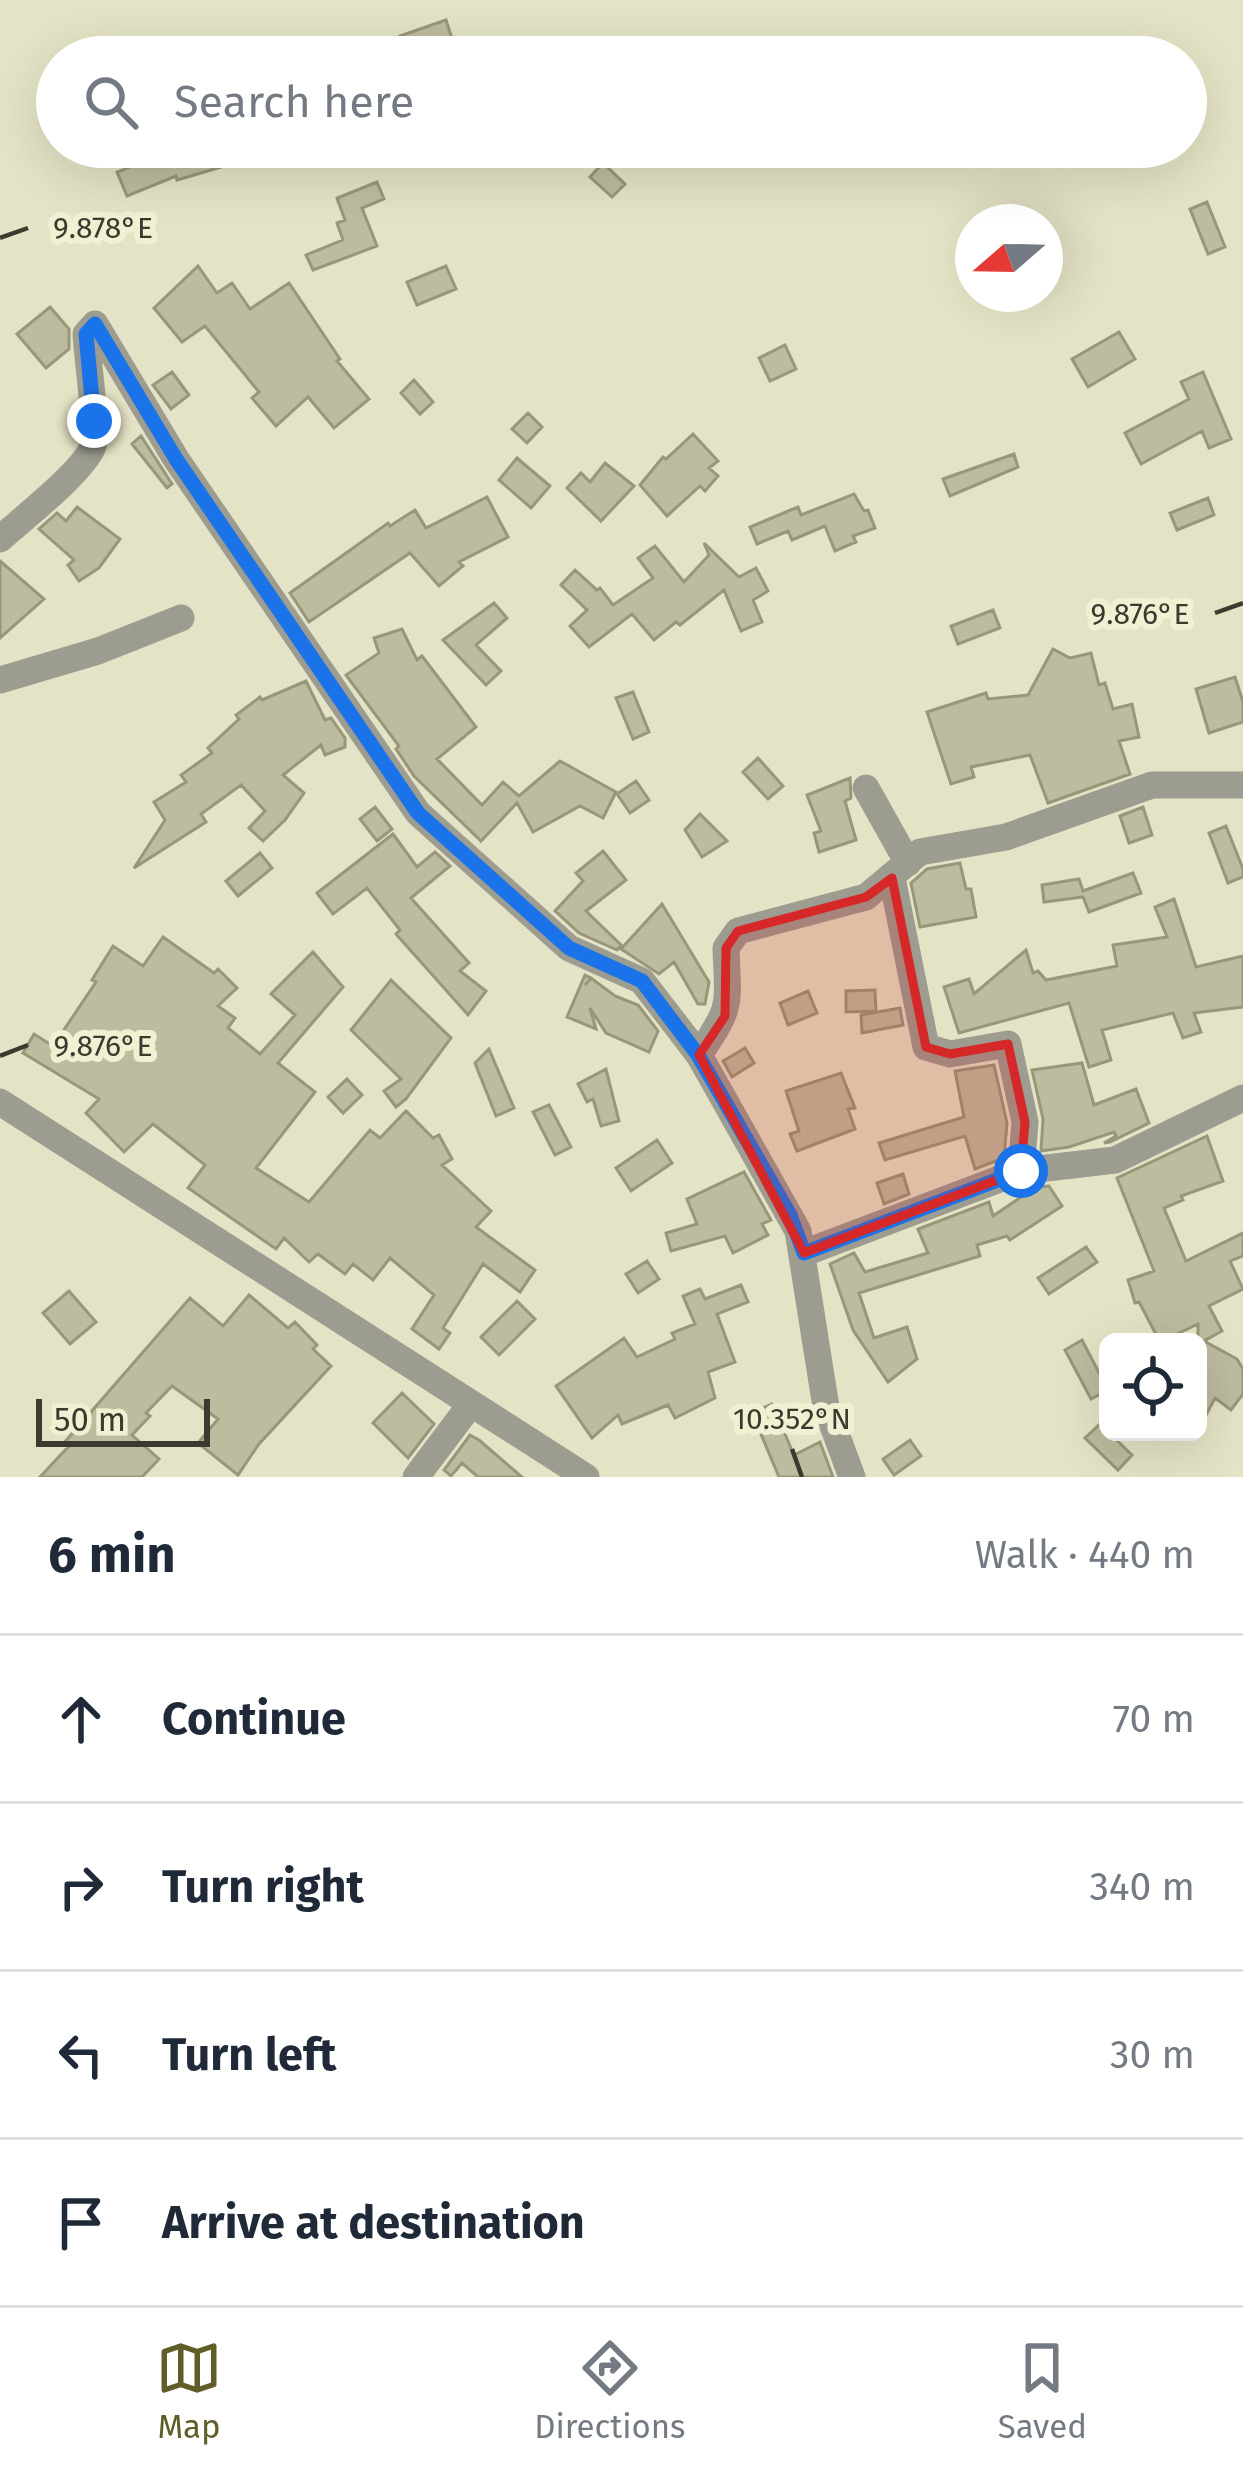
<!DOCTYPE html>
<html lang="en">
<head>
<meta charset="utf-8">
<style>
	body { margin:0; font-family:"Fira Sans",sans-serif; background:#f6f6f7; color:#1f2937 }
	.controls { position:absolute; right:36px; bottom:36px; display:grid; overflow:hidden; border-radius:18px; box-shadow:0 12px 48px #0002 }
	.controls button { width:108px; height:108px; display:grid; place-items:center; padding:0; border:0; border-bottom:3px solid #e0e1e3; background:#fff; color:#1f2937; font:60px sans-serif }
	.compass { position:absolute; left:955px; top:204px; width:108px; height:108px; border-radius:50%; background:#fff; box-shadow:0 12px 48px #0002; rotate:250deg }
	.scale { position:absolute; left:36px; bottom:30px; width:174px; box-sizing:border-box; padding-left:12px; border:6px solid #3b3a2e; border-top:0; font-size:33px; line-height:42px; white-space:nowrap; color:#3b3a2e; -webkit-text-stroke:9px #f1f0d2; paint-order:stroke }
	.stop { position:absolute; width:36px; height:36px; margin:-27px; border:9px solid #1a73e8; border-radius:50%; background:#fff }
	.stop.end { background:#1a73e8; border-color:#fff; box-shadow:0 3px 12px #0008 }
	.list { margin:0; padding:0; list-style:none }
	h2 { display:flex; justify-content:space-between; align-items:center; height:156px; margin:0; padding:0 48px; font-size:51px }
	h2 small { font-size:39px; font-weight:400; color:#747a83 }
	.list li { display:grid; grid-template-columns:78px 1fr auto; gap:36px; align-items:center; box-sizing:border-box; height:168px; padding:0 48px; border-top:3px solid #e0e1e3 }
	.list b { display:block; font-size:45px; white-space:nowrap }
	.list em { font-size:39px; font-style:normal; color:#747a83 }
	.icon { flex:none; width:66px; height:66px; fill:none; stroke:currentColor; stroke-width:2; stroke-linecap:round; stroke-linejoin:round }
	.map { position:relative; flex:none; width:1243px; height:1477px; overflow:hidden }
	.search { position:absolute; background:#fff; box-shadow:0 12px 48px #0002; left:36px; right:36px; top:36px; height:132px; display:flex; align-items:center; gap:30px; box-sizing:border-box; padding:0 42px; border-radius:66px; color:#747a83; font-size:45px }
	.sheet { height:828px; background:#fff }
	nav { display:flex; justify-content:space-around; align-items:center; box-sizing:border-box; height:168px; border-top:3px solid #e0e1e3; background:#fff; font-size:33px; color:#747a83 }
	nav a { display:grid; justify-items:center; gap:6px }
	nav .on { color:#605d29 }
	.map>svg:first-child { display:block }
	.building { fill:#bdbc9f; stroke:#98977a; stroke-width:3 }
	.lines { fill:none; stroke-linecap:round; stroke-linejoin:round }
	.minor { stroke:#9c9c90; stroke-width:27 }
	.route { stroke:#1a73e8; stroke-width:15 }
	.marked { fill:#d62828; fill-opacity:0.2; stroke:#d62828; stroke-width:9; stroke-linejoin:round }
	.ticks { fill:none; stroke:#3b3a2e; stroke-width:4.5 }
	.ticks-label { font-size:30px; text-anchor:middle; fill:#3b3a2e; stroke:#f1f0d2; stroke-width:12; stroke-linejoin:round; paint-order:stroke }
</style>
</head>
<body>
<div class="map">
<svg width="1243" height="1477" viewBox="0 0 1243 1477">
	<rect width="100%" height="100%" fill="#e4e3c5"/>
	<!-- building -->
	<path class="building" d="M 446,20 L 458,57 L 407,57 L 400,36 Z
		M 182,147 L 222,147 L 228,165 L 177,180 L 176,176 L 127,196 L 117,172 Z
		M 603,163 L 625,184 L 612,197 L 590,177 Z
		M 377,182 L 384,199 L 362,208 L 377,246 L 313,270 L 306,255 L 343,240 L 337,223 L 345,220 L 337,198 Z
		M 1207,202 L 1225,247 L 1208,254 L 1190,209 Z
		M 198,266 L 217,293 L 232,283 L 250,309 L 289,283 L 340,359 L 337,361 L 369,399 L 334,428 L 308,397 L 276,426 L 252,398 L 259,392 L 205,326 L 182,342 L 154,308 Z
		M 446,266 L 456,289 L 417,305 L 407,282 Z
		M 50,307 L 69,329 L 69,349 L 46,368 L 17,334 Z
		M 1119,332 L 1135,359 L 1088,387 L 1072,359 Z
		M 785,345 L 796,369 L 770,381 L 759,358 Z
		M 172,372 L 189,395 L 171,409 L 153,385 Z
		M 1203,372 L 1231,439 L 1209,448 L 1202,431 L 1141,464 L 1125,433 L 1189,399 L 1181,382 Z
		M 414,380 L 433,402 L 420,414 L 401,393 Z
		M 528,413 L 542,427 L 527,443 L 512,429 Z
		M 693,434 L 718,461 L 709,468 L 718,476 L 705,491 L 700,486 L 667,516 L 640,485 L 663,457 L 666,459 Z
		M 141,436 L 172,484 L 167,488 L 132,444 Z
		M 1014,454 L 1018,467 L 950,496 L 943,479 Z
		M 517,458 L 550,486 L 531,508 L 499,480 Z
		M 605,463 L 634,486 L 601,521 L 567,488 L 581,473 L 590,482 Z
		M 854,494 L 864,511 L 868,510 L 875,528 L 853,536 L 856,542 L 835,551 L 825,526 L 792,540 L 788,531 L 757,544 L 750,527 L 798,507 L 801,515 Z
		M 487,497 L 508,537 L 459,562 L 463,566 L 439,586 L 410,553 L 309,622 L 290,593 L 388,523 L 390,526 L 415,510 L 426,528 Z
		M 1208,498 L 1214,515 L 1177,530 L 1170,513 Z
		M 77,507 L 120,539 L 99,568 L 79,581 L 68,565 L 74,560 L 39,529 L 57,513 L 66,521 Z
		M 704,543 L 739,577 L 756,568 L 768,591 L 753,600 L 762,622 L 741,631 L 724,590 L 680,625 L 676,622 L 654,640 L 632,614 L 589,647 L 570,626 L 587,610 L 561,585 L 575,570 L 597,590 L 600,588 L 613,605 L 653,578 L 638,558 L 655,546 L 684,582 L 709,555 Z
		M 0,561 L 44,599 L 0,638 Z
		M 494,603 L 507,618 L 476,645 L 501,671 L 486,685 L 443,640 Z
		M 993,610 L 1000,628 L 958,644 L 951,626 Z
		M 402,629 L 417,660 L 422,656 L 476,727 L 437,759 L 482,805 L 503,782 L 519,796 L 560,761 L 616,792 L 603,818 L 580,806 L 533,832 L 517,803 L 481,841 L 414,776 L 396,749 L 399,746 L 346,675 L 379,653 L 374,638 Z
		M 1053,649 L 1070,658 L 1091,653 L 1099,685 L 1105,683 L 1113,709 L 1132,704 L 1139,737 L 1119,741 L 1130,774 L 1048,803 L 1030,755 L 971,767 L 974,777 L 951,784 L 927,712 L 986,693 L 988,699 L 1028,695 Z
		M 1235,677 L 1243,702 L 1243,722 L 1209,733 L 1196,689 Z
		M 306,681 L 325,720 L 331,718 L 345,738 L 345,747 L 325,755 L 321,745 L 283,775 L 304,793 L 285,820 L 263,841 L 249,828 L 265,811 L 241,785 L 201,814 L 206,822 L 134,868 L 165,820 L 154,802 L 186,782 L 181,775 L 212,753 L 208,748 L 239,719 L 236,715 L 260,697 L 262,700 Z
		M 633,692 L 649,732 L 633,739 L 616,698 Z
		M 758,758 L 783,786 L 768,799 L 743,772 Z
		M 850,778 L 851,798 L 845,801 L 856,840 L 819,852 L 814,833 L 821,831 L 807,795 Z
		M 636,781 L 649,800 L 630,813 L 617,794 Z
		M 375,807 L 392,829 L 377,841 L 360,819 Z
		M 1143,807 L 1152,835 L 1129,843 L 1120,816 Z
		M 700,814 L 727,841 L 702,857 L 685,830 Z
		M 1226,826 L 1243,869 L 1243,877 L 1228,883 L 1209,833 Z
		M 393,834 L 417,867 L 435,852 L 450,866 L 411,898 L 469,963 L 460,971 L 486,991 L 468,1015 L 396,934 L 400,930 L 367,888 L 333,914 L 317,893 Z
		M 603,851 L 626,880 L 586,911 L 621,945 L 617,950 L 579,933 L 555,911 L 583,881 L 576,873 Z
		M 260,853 L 272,868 L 238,896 L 226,881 Z
		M 960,863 L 966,889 L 971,889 L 976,917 L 920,927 L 911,883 L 927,869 Z
		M 1133,873 L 1141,893 L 1089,912 L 1083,897 L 1044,902 L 1042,885 L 1079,879 L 1083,891 Z
		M 1174,899 L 1196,967 L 1243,956 L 1243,1007 L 1194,1013 L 1201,1032 L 1183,1038 L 1173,1013 L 1102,1030 L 1111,1060 L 1089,1067 L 1069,1003 L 959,1033 L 944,987 L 969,979 L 974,994 L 1026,950 L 1033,973 L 1038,971 L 1046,980 L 1117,966 L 1113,945 L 1167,937 L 1155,907 Z
		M 662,904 L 709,982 L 705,1004 L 698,1004 L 674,962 L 659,974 L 621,949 Z
		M 163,937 L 214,973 L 218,969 L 237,988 L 218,1006 L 235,1018 L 228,1028 L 260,1054 L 295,1015 L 271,994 L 313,952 L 343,987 L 278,1063 L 315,1092 L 256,1168 L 309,1202 L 370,1130 L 380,1138 L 406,1111 L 433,1138 L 439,1135 L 452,1159 L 442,1165 L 491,1211 L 476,1227 L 535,1270 L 520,1292 L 483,1264 L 443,1328 L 450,1333 L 439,1349 L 412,1329 L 434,1295 L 390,1258 L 373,1280 L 353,1264 L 345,1274 L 318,1254 L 309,1262 L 284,1238 L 276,1249 L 188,1188 L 205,1165 L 153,1124 L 124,1152 L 86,1113 L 99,1099 L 23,1053 L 34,1034 L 53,1046 L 96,982 L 92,980 L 113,946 L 143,966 Z
		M 585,975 L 591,978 L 585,985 L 591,978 L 615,996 L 638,1005 L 658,1031 L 649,1052 L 606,1033 L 590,1008 L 596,1029 L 567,1017 Z
		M 391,980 L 451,1038 L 406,1099 L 396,1107 L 384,1091 L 401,1079 L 351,1030 Z
		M 875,990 L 876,1011 L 846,1012 L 846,991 Z
		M 808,991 L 817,1013 L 788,1025 L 780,1003 Z
		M 900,1008 L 903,1025 L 862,1033 L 861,1015 Z
		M 745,1048 L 754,1063 L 732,1077 L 723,1061 Z
		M 489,1049 L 514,1108 L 496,1116 L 475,1063 Z
		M 1082,1063 L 1094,1105 L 1136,1089 L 1149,1123 L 1110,1142 L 1104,1143 L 1116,1136 L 1114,1132 L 1069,1147 L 1041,1151 L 1043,1119 L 1032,1070 Z
		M 994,1065 L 1007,1123 L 1004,1158 L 975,1169 L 965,1136 L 885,1160 L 879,1143 L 964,1117 L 955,1071 Z
		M 606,1069 L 619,1121 L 601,1126 L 593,1099 L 587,1102 L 578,1084 Z
		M 841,1073 L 855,1108 L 848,1109 L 855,1129 L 797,1151 L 790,1134 L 799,1131 L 786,1091 Z
		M 347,1079 L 362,1095 L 343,1113 L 328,1097 Z
		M 549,1105 L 571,1147 L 555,1155 L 533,1112 Z
		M 1207,1136 L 1223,1181 L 1181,1196 L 1183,1200 L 1164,1208 L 1186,1261 L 1243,1233 L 1243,1256 L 1230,1261 L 1243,1289 L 1209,1306 L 1222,1331 L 1204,1341 L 1237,1359 L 1243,1369 L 1243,1394 L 1231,1410 L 1215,1398 L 1198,1430 L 1198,1324 L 1160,1342 L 1139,1302 L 1135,1303 L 1128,1280 L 1154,1271 L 1117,1178 Z
		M 657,1140 L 672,1163 L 631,1191 L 616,1168 Z
		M 744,1172 L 771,1220 L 762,1224 L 768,1235 L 733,1253 L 725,1236 L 671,1251 L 666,1233 L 697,1224 L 687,1199 Z
		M 903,1174 L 909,1194 L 884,1204 L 877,1183 Z
		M 1049,1186 L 1062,1206 L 1010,1240 L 1007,1236 L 977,1245 L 980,1256 L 859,1293 L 874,1338 L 907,1327 L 917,1359 L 888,1382 L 853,1330 L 830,1264 L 854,1253 L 865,1272 L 928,1253 L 918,1229 L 989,1202 L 993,1216 L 1036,1187 Z
		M 1086,1247 L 1097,1262 L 1049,1294 L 1038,1278 Z
		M 647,1261 L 659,1279 L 638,1293 L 626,1274 Z
		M 741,1285 L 748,1302 L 717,1314 L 735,1362 L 708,1372 L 715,1398 L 675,1418 L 668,1405 L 622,1424 L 618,1415 L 592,1438 L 556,1386 L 624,1338 L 637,1357 L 675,1339 L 672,1333 L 695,1324 L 683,1296 L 700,1289 L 705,1299 Z
		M 69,1291 L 96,1322 L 70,1344 L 43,1313 Z
		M 249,1295 L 288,1328 L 295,1322 L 317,1345 L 313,1349 L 331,1366 L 259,1444 L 238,1475 L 198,1443 L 218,1419 L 172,1386 L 146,1413 L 150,1416 L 132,1435 L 159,1459 L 142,1477 L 40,1477 L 68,1447 L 64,1443 L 190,1298 L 223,1326 Z
		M 517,1301 L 535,1319 L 499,1355 L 481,1337 Z
		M 1082,1340 L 1108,1390 L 1091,1399 L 1065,1350 Z
		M 402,1393 L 434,1424 L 408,1458 L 373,1423 Z
		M 772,1404 L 794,1455 L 820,1442 L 833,1477 L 779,1477 L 752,1413 Z
		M 1100,1424 L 1132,1455 L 1118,1470 L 1085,1438 Z
		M 470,1435 L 479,1440 L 522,1477 L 478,1477 L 462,1463 L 451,1476 L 444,1470 Z
		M 910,1440 L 921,1456 L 894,1475 L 883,1459 Z"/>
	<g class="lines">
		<!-- minor -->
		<path class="minor" d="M 0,539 C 21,520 84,471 93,446 C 98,431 87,356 86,334 L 95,324 L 176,459 L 418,813 L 569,948 L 642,981 L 699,1055 L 798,1231 L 826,1407 L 852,1477
			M 0,680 L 98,651 L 181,618
			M 866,788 L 908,863
			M 892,878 L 926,1047 L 950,1054 L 1008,1044 L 1025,1122 L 1021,1171
			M 699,1055 C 733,1004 728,1007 726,948 L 738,931 L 866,897 L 920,852 L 1006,837 L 1152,785 L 1243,785
			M 0,1102 L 586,1477
			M 804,1253 L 1021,1171 L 1115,1160 L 1243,1098
			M 416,1477 L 471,1404"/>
	</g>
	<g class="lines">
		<!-- route -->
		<path class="route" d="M 94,421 L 86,334 L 95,324 L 176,459 L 418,813 L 569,948 L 642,981 L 698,1055 L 790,1215 L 804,1253 L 1021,1171"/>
	</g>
	<!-- marked area -->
	<path class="marked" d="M 892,878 L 926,1047 L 950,1054 L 1008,1044 L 1025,1122 L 1021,1171 L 804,1253 L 699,1055 L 725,1016 L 726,948 L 738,931 L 866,897 Z"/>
	<!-- ticks -->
	<path class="ticks" d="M 0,238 L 28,228M 1215,613 L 1243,603M 0,1056 L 28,1045M 792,1449 L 802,1477"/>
	<g class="ticks-label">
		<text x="103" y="238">9.878°E</text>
		<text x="1140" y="624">9.876°E</text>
		<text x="103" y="1056">9.876°E</text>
		<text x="792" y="1429">10.352°N</text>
	</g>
</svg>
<div class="controls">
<button><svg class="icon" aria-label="locate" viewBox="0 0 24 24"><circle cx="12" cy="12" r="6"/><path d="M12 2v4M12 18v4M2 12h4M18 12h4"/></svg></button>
</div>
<svg class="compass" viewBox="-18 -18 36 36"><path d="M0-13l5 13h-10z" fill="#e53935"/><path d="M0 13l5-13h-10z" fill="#747a83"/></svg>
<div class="scale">50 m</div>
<div class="stop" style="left:1021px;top:1171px"></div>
<div class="stop end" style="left:94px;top:421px"></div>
<div class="search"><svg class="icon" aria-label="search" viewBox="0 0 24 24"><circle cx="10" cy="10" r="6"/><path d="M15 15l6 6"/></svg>Search here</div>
</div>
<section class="sheet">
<h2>6 min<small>Walk · 440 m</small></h2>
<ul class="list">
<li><svg class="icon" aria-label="ahead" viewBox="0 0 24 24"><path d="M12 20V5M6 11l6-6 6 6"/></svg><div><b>Continue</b></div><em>70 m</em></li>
<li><svg class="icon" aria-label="right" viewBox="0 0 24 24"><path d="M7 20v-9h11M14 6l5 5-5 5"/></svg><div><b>Turn right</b></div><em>340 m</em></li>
<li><svg class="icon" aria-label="left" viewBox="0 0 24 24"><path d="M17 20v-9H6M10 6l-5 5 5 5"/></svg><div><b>Turn left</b></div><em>30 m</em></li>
<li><svg class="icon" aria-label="arrive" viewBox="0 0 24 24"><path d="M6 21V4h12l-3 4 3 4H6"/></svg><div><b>Arrive at destination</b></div></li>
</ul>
</section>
<nav>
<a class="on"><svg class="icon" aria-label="map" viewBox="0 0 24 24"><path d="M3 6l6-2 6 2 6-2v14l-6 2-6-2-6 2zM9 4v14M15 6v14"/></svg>Map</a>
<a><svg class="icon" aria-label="directions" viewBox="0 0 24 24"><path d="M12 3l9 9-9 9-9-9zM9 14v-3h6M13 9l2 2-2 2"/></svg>Directions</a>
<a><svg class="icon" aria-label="saved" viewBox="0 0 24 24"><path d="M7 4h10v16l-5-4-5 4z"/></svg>Saved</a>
</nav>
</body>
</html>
